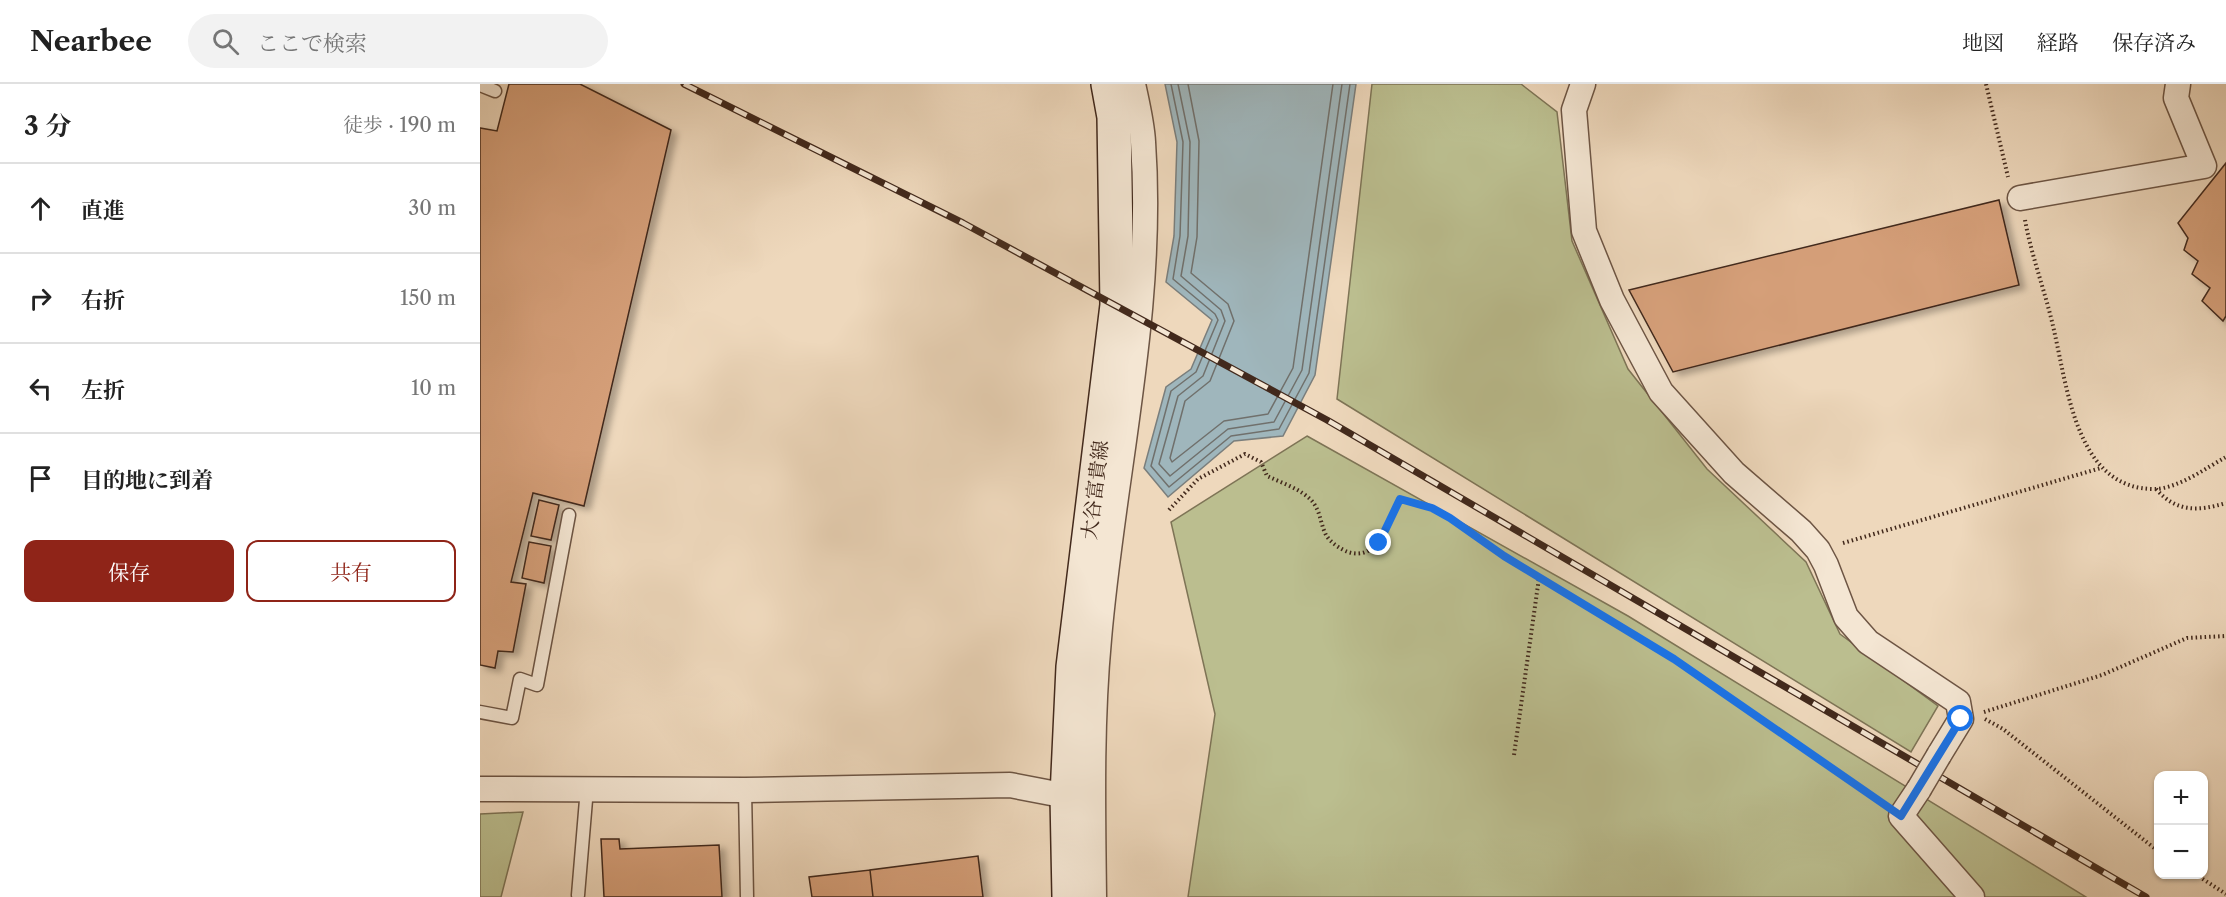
<!DOCTYPE html>
<html lang="ja">
<head>
<meta charset="utf-8">
<style>
	body { margin:0; font-family:"Libre Caslon Text","Noto Serif JP",serif; background:#f2f2f2; color:#222 }
	.controls { position:absolute; right:18px; bottom:18px; display:grid; overflow:hidden; border-radius:12px; box-shadow:0 2px 4px #0004 }
	.controls button { width:54px; height:54px; display:grid; place-items:center; padding:0; border:0; border-bottom:2px solid #e0e0e0; background:#fff; color:#222; font:30px sans-serif }
	.stop { position:absolute; width:18px; height:18px; margin:-14px; border:4px solid #1a73e8; border-radius:50%; background:#fff }
	.stop.end { background:#1a73e8; border-color:#fff; box-shadow:0 2px 6px #0008 }
	.list { margin:0; padding:0; list-style:none }
	h2 { display:flex; justify-content:space-between; align-items:center; height:78px; margin:0; padding:0 24px; font-size:26px }
	h2 small { font-size:20px; font-weight:400; color:#767676 }
	.list li { display:grid; grid-template-columns:39px 1fr auto; gap:18px; align-items:center; box-sizing:border-box; height:90px; padding:0 24px; border-top:2px solid #e0e0e0 }
	.list b { display:block; font-size:22px; white-space:nowrap }
	.list em { font-size:20px; font-style:normal; color:#767676 }
	.actions { display:flex; gap:12px; padding:18px 24px }
	.actions a { flex:1; padding:14px 0; border:2px solid #8f2418; border-radius:12px; text-align:center; font-size:21px; color:#8f2418 }
	.actions .main { background:#8f2418; color:#fff }
	.icon { flex:none; width:33px; height:33px; fill:none; stroke:currentColor; stroke-width:2; stroke-linecap:round; stroke-linejoin:round }
	.map { position:relative; flex:none; width:1746px; height:813px; overflow:hidden }
	header { display:flex; align-items:center; gap:36px; box-sizing:border-box; height:84px; padding:0 30px; background:#fff; border-bottom:2px solid #e0e0e0 }
	header strong { font-size:28px }
	nav { display:flex; gap:33px; margin-inline-start:auto; font-size:21px }
	.search { width:420px; height:54px; background:#f2f2f2; display:flex; align-items:center; gap:15px; box-sizing:border-box; padding:0 21px; border-radius:33px; color:#767676; font-size:22px }
	main { display:flex }
	aside { flex:1; background:#fff }
	.map>svg:first-child { display:block }
	.green { fill:#bbbe8f; stroke:#7e7456; stroke-width:1.5 }
	.water { fill:#9fb6bc; stroke:#7a7e7c; stroke-width:1.5 }
	.lines { fill:none; stroke-linecap:round; stroke-linejoin:round }
	.shore { stroke:#70706c; stroke-width:1.5 }
	.building { fill:#d59f79; stroke:#42291c; stroke-width:1.5; filter:url(#shadow) }
	.lane-casing { stroke:#6d5544; stroke-width:15 }
	.street-casing { stroke:#6d5544; stroke-width:27 }
	.secondary-casing { stroke:#42291c; stroke-width:36 }
	.path { stroke:#42291c; stroke-width:4; stroke-dasharray:1.5 3; stroke-linecap:butt }
	.lane { stroke:#f4e6d3; stroke-width:12 }
	.street { stroke:#f4e6d3; stroke-width:24 }
	.secondary { stroke:#f4e6d3; stroke-width:33 }
	.rail-casing { stroke:#42291c; stroke-width:7 }
	.rail { stroke:#f4e6d3; stroke-width:4.5; stroke-dasharray:14; stroke-linecap:butt }
	.street-bridge-casing { stroke:#6d5544; stroke-width:27; stroke-linecap:butt }
	.street-bridge { stroke:#f4e6d3; stroke-width:24 }
	.route { stroke:#1a73e8; stroke-width:8 }
	.labels { text-anchor:middle; dominant-baseline:central; stroke-width:4.5; stroke-linejoin:round; paint-order:stroke }
	.street-label { font-size:20px; fill:#42291c; stroke:#f4e6d3 }
</style>
</head>
<body>
<header>
<strong>Nearbee</strong>
<div class="search"><svg class="icon" aria-label="search" viewBox="0 0 24 24"><circle cx="10" cy="10" r="6"/><path d="M15 15l6 6"/></svg>ここで検索</div>
<nav><a>地図</a><a>経路</a><a>保存済み</a></nav>
</header>
<main>
<aside>
<h2>3 分<small>徒歩 · 190 m</small></h2>
<ul class="list">
<li><svg class="icon" aria-label="ahead" viewBox="0 0 24 24"><path d="M12 20V5M6 11l6-6 6 6"/></svg><div><b>直進</b></div><em>30 m</em></li>
<li><svg class="icon" aria-label="right" viewBox="0 0 24 24"><path d="M7 20v-9h11M14 6l5 5-5 5"/></svg><div><b>右折</b></div><em>150 m</em></li>
<li><svg class="icon" aria-label="left" viewBox="0 0 24 24"><path d="M17 20v-9H6M10 6l-5 5 5 5"/></svg><div><b>左折</b></div><em>10 m</em></li>
<li><svg class="icon" aria-label="arrive" viewBox="0 0 24 24"><path d="M6 21V4h12l-3 4 3 4H6"/></svg><div><b>目的地に到着</b></div></li>
</ul>
<div class="actions"><a class="main">保存</a><a>共有</a></div>
</aside>
<div class="map">
<svg width="1746" height="813" viewBox="0 0 1746 813">
	<defs>
		<filter id="shadow"><feDropShadow dx="6" dy="4" stdDeviation="3" flood-color="#0004"/></filter>
	</defs>
	<rect width="100%" height="100%" fill="#eed8bc"/>
	<filter id="stains"><feTurbulence type="fractalNoise" baseFrequency=".00333" numOctaves="4"/><feColorMatrix values="0 0 0 0 .2 0 0 0 0 .09 0 0 0 0 .02 0 0 0 .5 -.17"/></filter>
	<radialGradient id="worn" r=".72"><stop offset=".6" stop-color="#630" stop-opacity="0"/><stop offset="1" stop-color="#630" stop-opacity=".3"/></radialGradient>
	<!-- green -->
	<path class="green" d="M 892,0 L 1041,0 L 1077,28 L 1092,157 L 1148,285 L 1227,385 L 1326,478 L 1360,550 L 1458,622 L 1431,668 L 857,315 Z
		M 827,352 L 1148,532 L 1606,813 L 708,813 L 735,630 L 691,438 Z
		M 43,728 L 21,813 L 0,813 L 0,730 Z"/>
	<!-- water -->
	<path class="water" d="M 685,0 L 876,0 L 835,291 L 803,352 L 754,357 L 688,413 L 664,384 L 686,303 L 711,285 L 732,236 L 686,198 L 694,152 L 697,58 Z"/>
	<g class="lines">
		<!-- shore -->
		<path class="shore" d="M 691,0 L 703,58 L 700,152 L 693,195 L 735,230 L 738,236 L 716,288 L 691,307 L 671,382 L 689,403 L 751,352 L 799,345 L 829,289 L 870,0
			M 698,0 L 710,58 L 708,152 L 701,192 L 741,226 L 745,237 L 723,292 L 698,312 L 679,380 L 690,392 L 748,345 L 794,338 L 822,286 L 862,0
			M 708,0 L 719,57 L 717,153 L 711,189 L 748,220 L 754,237 L 730,297 L 705,317 L 690,374 L 692,378 L 744,337 L 788,330 L 813,284 L 853,0"/>
	</g>
	<!-- building -->
	<path class="building" d="M 29,0 L 100,0 L 191,46 L 104,422 L 53,409 L 31,498 L 46,500 L 33,568 L 18,567 L 15,584 L 0,581 L 0,44 L 17,47 Z
		M 1746,79 L 1746,232 L 1743,237 L 1722,217 L 1730,204 L 1712,190 L 1718,177 L 1704,166 L 1708,154 L 1698,139 Z
		M 1519,116 L 1539,201 L 1193,288 L 1149,206 Z
		M 59,416 L 79,421 L 71,456 L 51,452 Z
		M 49,458 L 71,462 L 64,499 L 42,494 Z
		M 121,755 L 139,755 L 140,765 L 239,761 L 242,813 L 124,813 Z
		M 498,772 L 503,813 L 393,813 L 390,786 Z
		M 390,786 L 393,813 L 332,813 L 329,793 Z"/>
	<g class="lines">
		<!-- lane casing -->
		<g class="lane-casing">
			<path id="lane" d="M 0,1 L 15,7
				M 0,628 L 32,634 L 40,595 L 57,601 L 89,431
				M 265,706 L 267,813
				M 98,811 L 107,704"/>
		</g>
		<!-- street casing -->
		<g class="street-casing">
			<path id="street" d="M 1103,0 L 1094,26 L 1104,147 L 1132,216 L 1181,308 L 1254,389 L 1321,447 L 1338,466 L 1346,481 L 1366,533 L 1388,558 L 1478,618 L 1481,635 L 1459,671
				M 1540,114 L 1724,82 L 1696,14 L 1698,0
				M 0,705 L 265,706 L 530,701 L 587,712
				M 1439,705 L 1421,732 L 1492,813
				M 614,813 C 613,727 611,641 619,555 C 633,389 675,226 663,58 C 662,39 657,19 653,0"/>
		</g>
		<!-- secondary casing -->
		<g class="secondary-casing">
			<path id="secondary" d="M 589,813 L 587,712 L 593,583 L 637,221 L 634,33 L 628,0"/>
		</g>
		<!-- path -->
		<path class="path" d="M 1506,0 L 1528,93
			M 1545,136 C 1552,175 1567,212 1575,251 C 1588,308 1598,406 1675,405 C 1699,404 1726,384 1746,373
			M 1676,405 C 1697,429 1719,427 1746,419
			M 689,426 L 718,395 L 765,370 L 781,378 L 787,392 C 802,399 821,405 832,417 C 841,428 840,439 846,451 C 850,458 860,465 868,468 C 899,478 909,436 919,415 L 952,424 L 970,434 L 1024,472 L 1194,575 L 1400,718
			M 1363,459 L 1621,384
			M 1504,628 L 1622,591 L 1707,554 L 1746,552
			M 1505,635 L 1523,645 L 1678,767
			M 1034,671 L 1059,494
			M 1715,790 L 1746,810"/>
		<!-- lane -->
		<use href="#lane" class="lane"/>
		<!-- street -->
		<use href="#street" class="street"/>
		<!-- secondary -->
		<use href="#secondary" class="secondary"/>
		<!-- rail casing -->
		<g class="rail-casing">
			<path id="rail" d="M 204,0 L 483,139 L 847,336 L 1666,813"/>
		</g>
		<!-- rail -->
		<use href="#rail" class="rail"/>
		<!-- street-bridge casing -->
		<g class="street-bridge-casing">
			<path id="street-bridge" d="M 1439,705 L 1459,671"/>
		</g>
		<!-- street-bridge -->
		<use href="#street-bridge" class="street-bridge"/>
	</g>
	<g class="lines">
		<!-- route -->
		<path class="route" d="M 899,459 L 920,415 L 952,424 L 970,434 L 1024,472 L 1194,575 L 1421,732 L 1481,635"/>
	</g>
	<g class="labels">
		<!-- street labels -->
		<g class="street-label">
			<text transform="translate(615 406) rotate(-83)">大谷富貴線</text>
		</g>
	</g>
	<rect width="100%" height="100%" filter="url(#stains)"/>
	<rect width="100%" height="100%" fill="url(#worn)"/>
</svg>
<div class="controls">
<button>+</button>
<button>−</button>
</div>
<div class="stop" style="left:1481px;top:635px"></div>
<div class="stop end" style="left:899px;top:459px"></div>
</div>
</main>
</body>
</html>
